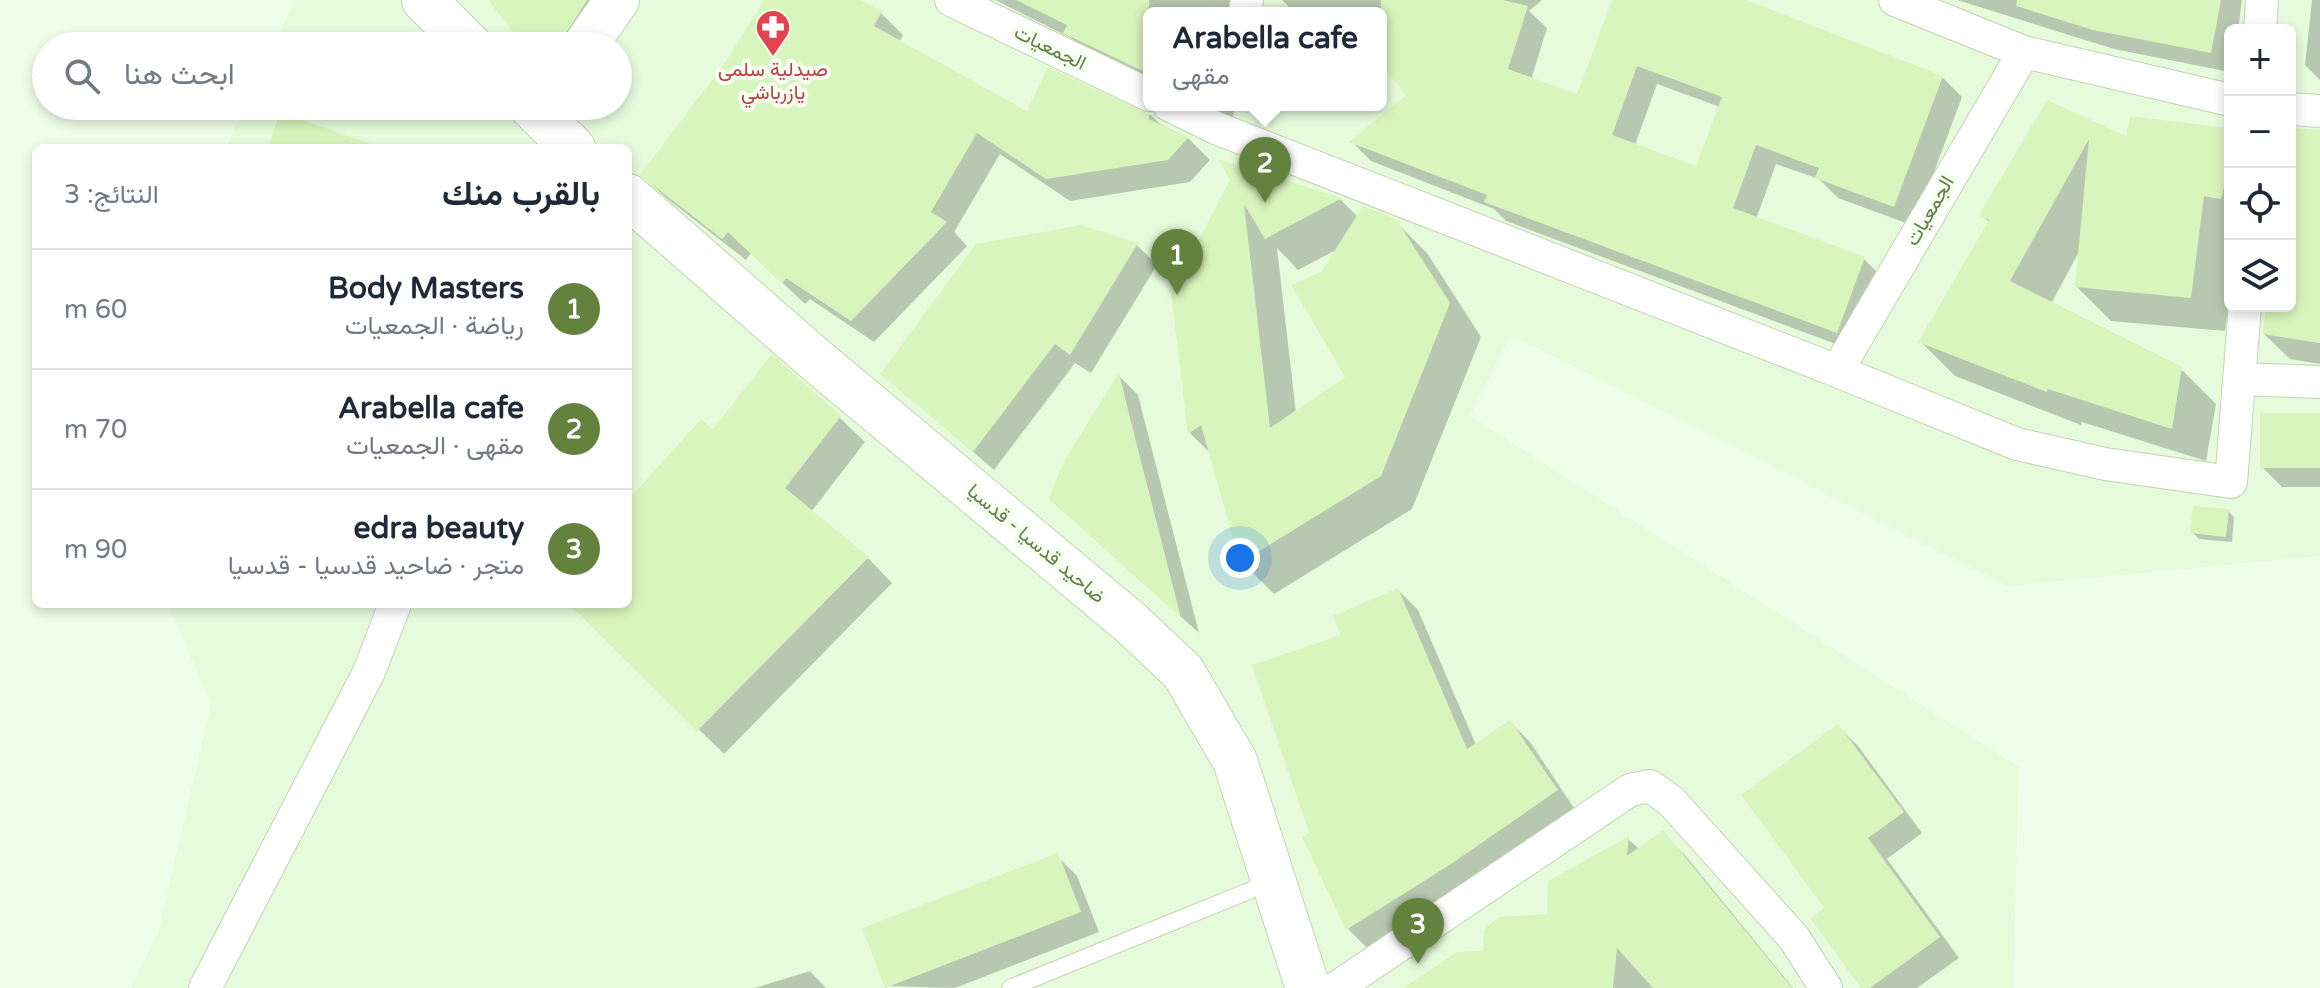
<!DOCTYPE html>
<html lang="ar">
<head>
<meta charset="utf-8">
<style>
	body { margin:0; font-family:"Varela Round",Vazirmatn,sans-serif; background:#f2f2f3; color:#1f2937; direction:rtl }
	.controls { position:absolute; right:24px; top:24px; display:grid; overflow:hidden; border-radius:12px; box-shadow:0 4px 12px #0003 }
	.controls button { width:72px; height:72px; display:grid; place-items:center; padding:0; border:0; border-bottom:2px solid #e0e1e3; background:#fff; color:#1f2937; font:40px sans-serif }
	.you { position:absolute; left:1240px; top:558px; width:28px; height:28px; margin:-20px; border:6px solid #fff; border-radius:50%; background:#1a73e8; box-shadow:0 0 0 12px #1a73e833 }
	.badge { display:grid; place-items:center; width:52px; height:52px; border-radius:50%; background:#63823e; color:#fff; font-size:26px; font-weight:700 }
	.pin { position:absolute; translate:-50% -66px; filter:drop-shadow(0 2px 4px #0008) }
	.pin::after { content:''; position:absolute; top:42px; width:28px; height:24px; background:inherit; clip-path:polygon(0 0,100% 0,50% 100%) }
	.popup { position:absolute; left:1143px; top:7px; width:244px; height:104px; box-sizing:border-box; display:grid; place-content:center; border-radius:12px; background:#fff; filter:drop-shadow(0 2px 6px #0005); font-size:26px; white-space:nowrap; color:#747a83 }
	.popup b { font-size:30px; color:#1f2937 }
	.popup::after { content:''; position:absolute; left:50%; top:100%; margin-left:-16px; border:16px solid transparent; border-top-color:#fff }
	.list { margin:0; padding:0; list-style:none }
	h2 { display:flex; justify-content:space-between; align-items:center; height:104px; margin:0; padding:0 32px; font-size:34px }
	h2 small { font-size:26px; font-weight:400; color:#747a83 }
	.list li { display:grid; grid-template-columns:52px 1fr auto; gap:24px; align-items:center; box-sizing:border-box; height:120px; padding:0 32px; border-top:2px solid #e0e1e3 }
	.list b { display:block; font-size:30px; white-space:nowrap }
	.list p { margin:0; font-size:26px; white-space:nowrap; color:#747a83 }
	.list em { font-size:26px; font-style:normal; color:#747a83 }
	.icon { flex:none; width:44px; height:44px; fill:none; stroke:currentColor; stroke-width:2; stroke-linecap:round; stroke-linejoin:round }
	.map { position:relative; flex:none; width:2320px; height:988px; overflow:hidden; direction:ltr }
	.search { position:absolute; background:#fff; box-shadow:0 4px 12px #0003; left:32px; top:32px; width:600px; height:88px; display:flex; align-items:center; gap:20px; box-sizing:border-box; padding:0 28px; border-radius:44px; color:#747a83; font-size:30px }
	.panel { position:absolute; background:#fff; box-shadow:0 4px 12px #0003; left:32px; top:144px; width:600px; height:464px; border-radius:12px; direction:rtl }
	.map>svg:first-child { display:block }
	.residential { fill:#e6fbdc; fill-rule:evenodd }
	.shadow { fill:#0003; fill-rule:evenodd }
	.building { fill:#d9f5be; fill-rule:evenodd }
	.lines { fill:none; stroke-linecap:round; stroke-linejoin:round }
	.service-casing { stroke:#c0d4af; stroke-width:18 }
	.minor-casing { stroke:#c0d4af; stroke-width:34 }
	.secondary-casing { stroke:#c0d7ac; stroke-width:46 }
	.service { stroke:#fff; stroke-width:16 }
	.minor { stroke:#fff; stroke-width:32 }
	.secondary { stroke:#fff; stroke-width:44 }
	.labels { text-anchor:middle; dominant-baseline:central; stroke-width:8; stroke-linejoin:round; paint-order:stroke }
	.street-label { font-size:20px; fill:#647b4a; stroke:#f5fff0 }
	.health-label { font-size:20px; fill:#be3a42; stroke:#f5fff0 }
</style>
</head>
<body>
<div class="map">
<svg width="2320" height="988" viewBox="0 0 2320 988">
	<rect width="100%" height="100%" fill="#effee9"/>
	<!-- residential -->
	<path class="residential" d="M 294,0 L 2320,0 L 2320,556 L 2007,586 L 1511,335 L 1470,416 L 2019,767 L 2013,988 L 131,988 L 158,933 L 211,704 L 168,604 L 628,604 L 628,148 L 226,148 L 245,106 L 618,106 L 618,46 L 273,46 ZM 1149,13 L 1381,13 L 1381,105 L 1149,105 ZM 2230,30 L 2290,30 L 2290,306 L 2230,306 Z"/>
	<!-- shadow -->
	<path class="shadow" d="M 490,0 L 627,0 L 595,46 L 527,46 Z
		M 767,0 L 857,0 L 881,13 L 903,35 L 899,43 L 1028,114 L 1151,115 L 1160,124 L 1188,138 L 1210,160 L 1190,182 L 1070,201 L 1000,154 L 954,232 L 967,246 L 874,342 L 810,299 L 805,304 L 751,253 L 746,260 L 665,197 L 642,175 L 728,61 Z
		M 995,0 L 1251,0 L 1247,13 L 1149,13 L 1149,85 L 1090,56 L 1071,38 Z
		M 1282,0 L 1542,0 L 1529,11 L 1547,28 L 1531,80 L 1578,97 L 1614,0 L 1743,0 L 1942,77 L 1962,97 L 1914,226 L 1838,198 L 1819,179 L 1776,164 L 1756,219 L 1864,259 L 1884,279 L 1857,352 L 1506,221 L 1494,209 L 1371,161 L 1352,142 L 1409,95 L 1381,62 L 1381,13 L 1295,13 ZM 1657,84 L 1720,107 L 1697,168 L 1635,145 Z
		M 1957,0 L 2242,0 L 2238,30 L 2230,30 L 2230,72 L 2114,49 Z
		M 2312,0 L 2320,0 L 2320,80 L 2305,65 Z
		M 2048,102 L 2128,138 L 2230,130 L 2230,290 L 2225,331 L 2111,321 L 2077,287 L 2080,250 L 2051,304 L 2181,369 L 2216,404 L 2206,461 L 2082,422 L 2081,425 L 1955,376 L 1921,342 L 1990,223 L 1982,215 Z
		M 1187,105 L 1235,105 L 1232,125 Z
		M 2320,133 L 2320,364 L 2290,359 L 2264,334 L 2267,306 L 2290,306 L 2290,187 Z
		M 1240,164 L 1245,170 L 1341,200 L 1358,217 L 1394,220 L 1427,253 L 1481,337 L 1412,509 L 1274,594 L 1242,562 L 1211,454 L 1190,433 L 1173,294 ZM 1277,248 L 1298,270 L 1338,249 L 1322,273 L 1348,377 L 1296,413 Z
		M 1081,227 L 1137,245 L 1157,265 L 1091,373 L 1075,363 L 994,470 L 883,374 Z
		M 1119,376 L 1138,395 L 1199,633 L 1072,519 Z
		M 2320,415 L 2320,487 L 2282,487 L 2262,467 Z
		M 840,418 L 865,442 L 811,512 L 868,558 L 892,583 L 724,754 L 571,604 L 628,604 L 628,503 L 713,432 Z
		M 2228,511 L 2234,517 L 2232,542 L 2199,539 L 2192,532 Z
		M 1398,590 L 1418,610 L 1476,745 L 1510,722 L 1530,742 L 1576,811 L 1367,948 L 1348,929 L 1312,834 L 1344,636 Z
		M 1838,726 L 1858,746 L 1922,833 L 1887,859 L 1959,958 L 1917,988 L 1864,988 L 1827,908 Z
		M 1662,833 L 1685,855 L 1793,988 L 1407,988 L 1485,953 L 1548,916 L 1628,839 L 1639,849 Z
		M 1057,856 L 1077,876 L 1099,932 L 955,988 L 887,986 Z
		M 810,971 L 826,988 L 755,988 Z"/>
	<!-- building -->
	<path class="building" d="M 488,0 L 587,0 L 558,46 L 524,46 Z
		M 764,0 L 861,0 L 882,11 L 874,26 L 1027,111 L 1048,67 L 1149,114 L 1149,119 L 1188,138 L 1168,160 L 1046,179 L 977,133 L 931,212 L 947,222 L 851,321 L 786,278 L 782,284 L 728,232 L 722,239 L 640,175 L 727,60 Z
		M 1016,0 L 1149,0 L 1149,74 L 1063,33 L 1067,25 Z
		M 1381,0 L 1503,0 L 1528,6 L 1508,69 L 1577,94 L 1612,0 L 1746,0 L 1943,76 L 1894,207 L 1815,178 L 1819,168 L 1756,145 L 1733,208 L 1865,257 L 1837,333 L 1484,202 L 1487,195 L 1349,142 L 1406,95 L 1381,65 ZM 1637,66 L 1722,97 L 1696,166 L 1612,135 Z
		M 2017,0 L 2221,0 L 2211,53 L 2093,30 L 2016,6 Z
		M 2047,100 L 2126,136 L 2130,116 L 2230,128 L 2230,164 L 2221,199 L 2204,196 L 2191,298 L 2075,287 L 2089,139 L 2010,281 L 2182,367 L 2172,429 L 2048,389 L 2047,392 L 1918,342 L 1989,220 L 1979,215 Z
		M 280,112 L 371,144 L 370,148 L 268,148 Z
		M 2294,128 L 2320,130 L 2320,343 L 2262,334 L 2266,306 L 2290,306 L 2290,168 Z
		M 1218,159 L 1238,165 L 1240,161 L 1240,166 L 1342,198 L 1265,239 L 1244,204 L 1270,428 L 1345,377 L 1291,285 L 1321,272 L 1363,206 L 1396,219 L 1450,303 L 1381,476 L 1240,563 L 1201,425 L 1188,434 L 1171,293 L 1230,180 Z
		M 1081,225 L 1138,243 L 1070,355 L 1055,344 L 973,452 L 880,374 L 976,244 Z
		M 772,354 L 841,416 L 785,488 L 869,557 L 697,731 L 569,604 L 628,604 L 628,500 L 701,419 L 713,429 Z
		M 1119,373 L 1130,418 L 1181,618 L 1049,499 L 1065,459 Z
		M 2260,413 L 2320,413 L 2320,468 L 2260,468 Z
		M 2193,506 L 2229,509 L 2226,537 L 2190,533 Z
		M 1398,588 L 1467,749 L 1510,720 L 1558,790 L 1451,864 L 1346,930 L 1302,837 L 1309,833 L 1252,665 L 1341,635 L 1333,616 Z
		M 1838,724 L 1904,812 L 1868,838 L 1940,937 L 1870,988 L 1861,988 L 1810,918 L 1824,908 L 1741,795 Z
		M 1663,830 L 1792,988 L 1653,988 L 1617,948 L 1613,988 L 1403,988 L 1457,952 L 1483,951 L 1484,930 L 1498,917 L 1547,914 L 1548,881 L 1629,836 L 1627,856 Z
		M 1058,853 L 1081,912 L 885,988 L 862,928 Z"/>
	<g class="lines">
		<!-- service casing -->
		<g class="service-casing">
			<path id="service" d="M 1010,988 L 1271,882"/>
		</g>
		<!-- minor casing -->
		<g class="minor-casing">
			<path id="minor" d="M 951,0 L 1149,95
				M 1895,0 L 2024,52 L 2230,100
				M 1244,13 L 1247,0
				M 2260,30 L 2262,0
				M 1169,105 L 1216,128 L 1837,371 L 2017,444 L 2105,464 L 2231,482 L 2245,306
				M 2290,109 L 2320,111
				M 1837,371 L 2024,52
				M 2239,379 L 2320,382
				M 205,988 L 369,672 L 395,604
				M 1336,988 L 1630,790 L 1650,786 L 1671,801 L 1794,938 L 1826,988"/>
		</g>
		<!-- secondary casing -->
		<g class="secondary-casing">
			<path id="secondary" d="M 424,0 L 470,46
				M 585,46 L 617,0
				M 531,106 L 573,148
				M 628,196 L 817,361 L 1131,623 L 1183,672 L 1235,761 L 1308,988"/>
		</g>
		<!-- service -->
		<use href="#service" class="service"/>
		<!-- minor -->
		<use href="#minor" class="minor"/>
		<!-- secondary -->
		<use href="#secondary" class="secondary"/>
	</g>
	<!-- icons -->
	<defs>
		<g id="pharmacy-pin" transform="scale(1.8)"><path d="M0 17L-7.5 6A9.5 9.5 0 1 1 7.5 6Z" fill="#e0444e" stroke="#f5fff0"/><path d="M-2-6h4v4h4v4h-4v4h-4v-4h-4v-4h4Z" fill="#fff"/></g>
	</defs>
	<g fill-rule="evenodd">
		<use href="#pharmacy-pin" x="773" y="27"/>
	</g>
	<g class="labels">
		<!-- street labels -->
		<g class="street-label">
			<text transform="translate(1050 48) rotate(26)">الجمعيات</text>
			<text transform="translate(1930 211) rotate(-60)">الجمعيات</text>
			<text transform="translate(1036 544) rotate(40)">ضاحيد قدسيا - قدسيا</text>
		</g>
		<!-- health labels -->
		<g class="health-label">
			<text x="773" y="70">صيدلية سلمى<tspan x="773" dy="23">يازرباشي</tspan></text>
		</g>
	</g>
</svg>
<div class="controls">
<button>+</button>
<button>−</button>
<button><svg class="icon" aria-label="locate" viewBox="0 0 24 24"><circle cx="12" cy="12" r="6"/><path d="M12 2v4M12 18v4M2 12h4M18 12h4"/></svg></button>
<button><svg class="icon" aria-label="layers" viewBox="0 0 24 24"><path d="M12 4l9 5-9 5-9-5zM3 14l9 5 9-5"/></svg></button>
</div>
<div class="you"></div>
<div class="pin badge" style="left:1177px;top:295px">1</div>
<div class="pin badge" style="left:1265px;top:203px">2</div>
<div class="popup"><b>Arabella cafe</b>مقهى</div>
<div class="pin badge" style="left:1418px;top:964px">3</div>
<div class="search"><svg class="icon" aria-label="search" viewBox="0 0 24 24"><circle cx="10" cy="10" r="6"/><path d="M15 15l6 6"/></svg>ابحث هنا</div>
<section class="panel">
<h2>بالقرب منك<small>النتائج: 3</small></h2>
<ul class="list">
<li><span class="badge">1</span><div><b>Body Masters</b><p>رياضة · الجمعيات</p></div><em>60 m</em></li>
<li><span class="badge">2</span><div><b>Arabella cafe</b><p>مقهى · الجمعيات</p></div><em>70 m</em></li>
<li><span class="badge">3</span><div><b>edra beauty</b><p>متجر · ضاحيد قدسيا - قدسيا</p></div><em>90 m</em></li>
</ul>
</section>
</div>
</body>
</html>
